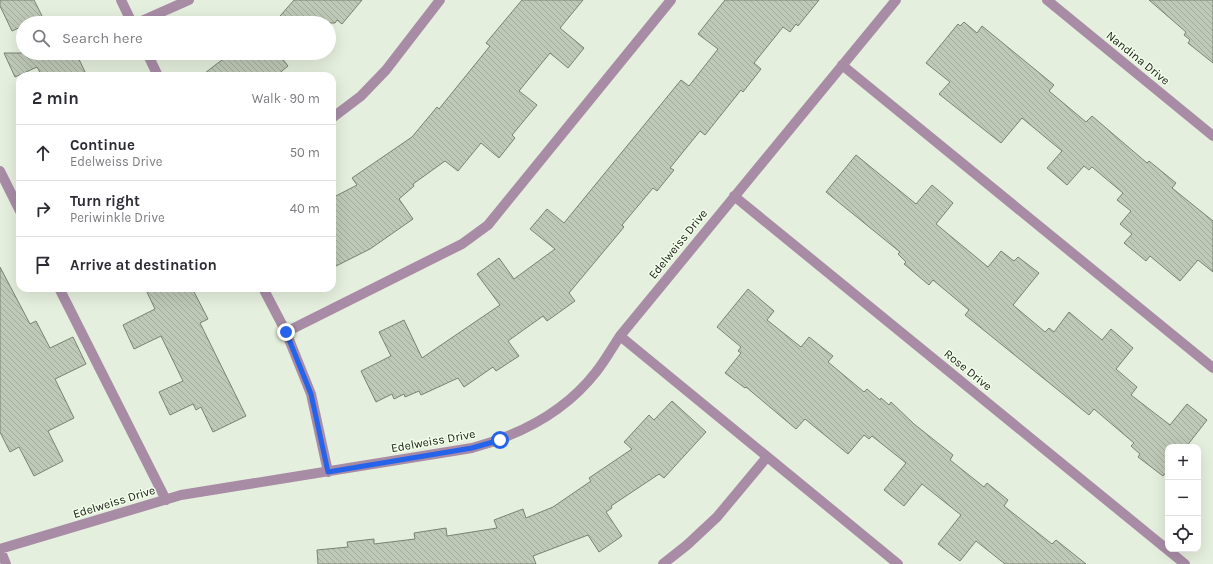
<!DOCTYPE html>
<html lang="en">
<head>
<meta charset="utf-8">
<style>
	body { margin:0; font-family:Karla,sans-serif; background:#f7f7f7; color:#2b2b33 }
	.controls { position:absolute; right:12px; bottom:12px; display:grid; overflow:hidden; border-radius:8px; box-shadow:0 4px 16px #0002 }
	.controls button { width:36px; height:36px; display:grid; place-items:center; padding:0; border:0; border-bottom:1px solid #e1e1e2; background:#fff; color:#2b2b33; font:20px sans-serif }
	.stop { position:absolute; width:12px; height:12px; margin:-9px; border:3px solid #2563eb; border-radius:50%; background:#fff }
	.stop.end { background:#2563eb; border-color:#fff; box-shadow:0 1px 4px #0008 }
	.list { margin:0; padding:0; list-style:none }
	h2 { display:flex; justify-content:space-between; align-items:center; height:52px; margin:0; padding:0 16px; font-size:17px }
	h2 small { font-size:13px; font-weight:400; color:#7c7c81 }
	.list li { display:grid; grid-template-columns:26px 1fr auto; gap:12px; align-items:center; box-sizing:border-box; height:56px; padding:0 16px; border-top:1px solid #e1e1e2 }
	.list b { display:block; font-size:15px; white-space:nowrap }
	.list p { margin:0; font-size:13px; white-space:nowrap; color:#7c7c81 }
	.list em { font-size:13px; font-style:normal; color:#7c7c81 }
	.icon { flex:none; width:22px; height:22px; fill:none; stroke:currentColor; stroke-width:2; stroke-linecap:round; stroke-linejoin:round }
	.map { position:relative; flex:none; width:1213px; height:564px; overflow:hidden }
	.search { position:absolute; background:#fff; box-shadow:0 4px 16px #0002; left:16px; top:16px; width:320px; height:44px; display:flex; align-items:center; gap:10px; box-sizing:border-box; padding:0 14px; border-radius:22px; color:#7c7c81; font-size:15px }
	.panel { position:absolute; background:#fff; box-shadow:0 4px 16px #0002; left:16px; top:72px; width:320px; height:220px; border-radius:12px }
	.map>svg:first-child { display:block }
	.building { fill:url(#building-back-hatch); stroke:#7a8373 }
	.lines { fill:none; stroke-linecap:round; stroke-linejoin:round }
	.minor { stroke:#a88ca6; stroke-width:10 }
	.route { stroke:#2563eb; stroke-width:5 }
	.labels { text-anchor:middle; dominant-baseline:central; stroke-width:3; stroke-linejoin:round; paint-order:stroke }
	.street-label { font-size:12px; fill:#171b14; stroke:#f2fdea }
</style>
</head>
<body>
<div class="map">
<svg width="1213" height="564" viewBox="0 0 1213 564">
	<defs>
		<pattern id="building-back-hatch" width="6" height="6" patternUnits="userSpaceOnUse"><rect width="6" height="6" fill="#bfc9b7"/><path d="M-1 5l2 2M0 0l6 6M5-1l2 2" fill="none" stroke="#a3ac9c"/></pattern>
	</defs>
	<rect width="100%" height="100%" fill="#e5efdd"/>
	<!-- building -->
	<path class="building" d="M 0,0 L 34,0 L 42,16 L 29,23 L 23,23 L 23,26 L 12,31 L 0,6 Z
		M 294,0 L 362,0 L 342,24 L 337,20 L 335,23 L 274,23 Z
		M 522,0 L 583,0 L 560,28 L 584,48 L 568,68 L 550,53 L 519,91 L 537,105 L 512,135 L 515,138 L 499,158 L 481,143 L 458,171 L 445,161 L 413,184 L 414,186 L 399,199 L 413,219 L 370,249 L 332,268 L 332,198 L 357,185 L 352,178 L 412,137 L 437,107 L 439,109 L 490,46 L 486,43 Z
		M 725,0 L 819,0 L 798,26 L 796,24 L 790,32 L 783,27 L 754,63 L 761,69 L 743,92 L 741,90 L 705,135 L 700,131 L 670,168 L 674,170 L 657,191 L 653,188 L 622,225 L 624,227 L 569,293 L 575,301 L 547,321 L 543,316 L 508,341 L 519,356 L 496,371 L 493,367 L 464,387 L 458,378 L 421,395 L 419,391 L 405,397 L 404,394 L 394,399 L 392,394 L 376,402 L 361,371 L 391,356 L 379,332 L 404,320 L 422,358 L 500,305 L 477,274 L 499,258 L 514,279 L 555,249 L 530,229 L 547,209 L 564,223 L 681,80 L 689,86 L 718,49 L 698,34 Z
		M 1149,0 L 1213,0 L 1213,63 L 1188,43 L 1190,40 L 1184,35 L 1186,32 Z
		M 964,22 L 977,33 L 982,26 L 1054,85 L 1049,91 L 1086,122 L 1092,116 L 1147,163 L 1149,161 L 1176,183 L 1172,188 L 1213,221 L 1213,272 L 1198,260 L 1180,281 L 1150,256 L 1146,261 L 1124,243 L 1132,234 L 1120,224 L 1131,211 L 1117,200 L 1123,193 L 1092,167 L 1089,170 L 1084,166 L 1067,185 L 1047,168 L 1062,151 L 1022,118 L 1001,143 L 939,94 L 950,82 L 926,63 L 958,24 L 960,26 Z
		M 4,53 L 76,53 L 87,76 L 42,76 L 37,67 L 15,77 Z
		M 231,53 L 278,53 L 288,66 L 276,76 L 201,76 Z
		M 856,155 L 916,204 L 932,185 L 953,203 L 936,224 L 988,267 L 1001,251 L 1014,261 L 1018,257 L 1039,273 L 1013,305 L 1045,332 L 1049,328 L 1054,332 L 1069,312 L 1102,340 L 1111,329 L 1133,348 L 1116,369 L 1137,387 L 1131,395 L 1170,425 L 1187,404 L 1207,420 L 1186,447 L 1168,447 L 1168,470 L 1163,476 L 1138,457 L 1140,454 L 1131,446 L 1134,443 L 1094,409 L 1089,415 L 965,315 L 969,310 L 933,280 L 929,285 L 904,264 L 906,262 L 898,254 L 900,252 L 826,192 Z
		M 0,267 L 30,324 L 36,321 L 50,348 L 73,337 L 86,364 L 55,379 L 74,418 L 48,431 L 63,461 L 34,476 L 19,447 L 10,452 L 0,432 Z
		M 145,288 L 192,288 L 208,319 L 200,323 L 246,416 L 213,432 L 201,407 L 196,410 L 193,404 L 170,415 L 159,392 L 183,381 L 161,336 L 134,349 L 123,325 L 155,309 Z
		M 748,289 L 774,311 L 767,320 L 801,347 L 809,337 L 833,356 L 828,362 L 864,392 L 867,389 L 880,400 L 881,398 L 889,405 L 891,402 L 914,424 L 953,455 L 950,460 L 984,487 L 987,483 L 1008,500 L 1004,506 L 1052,544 L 1056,540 L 1086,564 L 1005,564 L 976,541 L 960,561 L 938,544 L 961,515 L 922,484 L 904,506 L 884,490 L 906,463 L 872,436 L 869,439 L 864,435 L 848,454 L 805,419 L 796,429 L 746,387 L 745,388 L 725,373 L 741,353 L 738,351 L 741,347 L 717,327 Z
		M 672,401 L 706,432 L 664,478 L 659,474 L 611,506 L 612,508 L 606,512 L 622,536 L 599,552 L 588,535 L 533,556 L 536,564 L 318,564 L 317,550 L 348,547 L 347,542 L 374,539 L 374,544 L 415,539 L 414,533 L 446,528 L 447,536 L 497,528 L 494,520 L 523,509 L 526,518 L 553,507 L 591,481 L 589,478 L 632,449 L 624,442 L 649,415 L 654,420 Z"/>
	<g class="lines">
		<!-- minor -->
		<path class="minor" d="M 121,0 L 132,23
			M 1047,0 L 1213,136
			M 137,23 L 189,0
			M 147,53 L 158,76
			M 842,65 L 1213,368
			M 332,118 L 361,96 L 386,70 L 440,0
			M 0,171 L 20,211
			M 734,196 L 1185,564
			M 59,288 L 166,500
			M 263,288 L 286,332 L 311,394 L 328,472
			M 286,332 L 462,244 L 488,225 L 671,0
			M 620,336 L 898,564
			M 0,549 L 181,495 L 472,448 C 520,435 565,412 596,372 C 605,361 612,348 620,336 L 896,0
			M 0,549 L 6,564
			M 663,564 L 687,545 L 717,517 L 767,457"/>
	</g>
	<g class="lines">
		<!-- route -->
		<path class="route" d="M 286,332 L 311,394 L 328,472 L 472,448 L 500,440"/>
	</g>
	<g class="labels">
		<!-- street labels -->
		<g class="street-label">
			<text transform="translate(1138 58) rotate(39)">Nandina Drive</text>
			<text transform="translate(678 244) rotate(-51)">Edelweiss Drive</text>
			<text transform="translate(968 370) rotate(39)">Rose Drive</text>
			<text transform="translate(433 441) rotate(-10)">Edelweiss Drive</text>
			<text transform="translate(114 502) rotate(-17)">Edelweiss Drive</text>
		</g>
	</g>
</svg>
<div class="controls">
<button>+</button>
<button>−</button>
<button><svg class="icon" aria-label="locate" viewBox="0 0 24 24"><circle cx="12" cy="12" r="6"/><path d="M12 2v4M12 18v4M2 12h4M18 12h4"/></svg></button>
</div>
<div class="stop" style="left:500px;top:440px"></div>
<div class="stop end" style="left:286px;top:332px"></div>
<div class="search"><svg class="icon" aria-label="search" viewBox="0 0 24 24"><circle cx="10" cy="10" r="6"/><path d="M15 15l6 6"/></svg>Search here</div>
<section class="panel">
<h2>2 min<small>Walk · 90 m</small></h2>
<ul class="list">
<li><svg class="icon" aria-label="ahead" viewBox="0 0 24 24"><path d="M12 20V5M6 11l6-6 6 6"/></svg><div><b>Continue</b><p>Edelweiss Drive</p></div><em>50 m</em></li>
<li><svg class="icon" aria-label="right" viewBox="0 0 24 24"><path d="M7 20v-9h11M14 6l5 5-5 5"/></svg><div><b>Turn right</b><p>Periwinkle Drive</p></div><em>40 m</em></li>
<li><svg class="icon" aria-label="arrive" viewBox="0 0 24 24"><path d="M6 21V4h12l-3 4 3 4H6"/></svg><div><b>Arrive at destination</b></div></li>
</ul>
</section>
</div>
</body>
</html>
